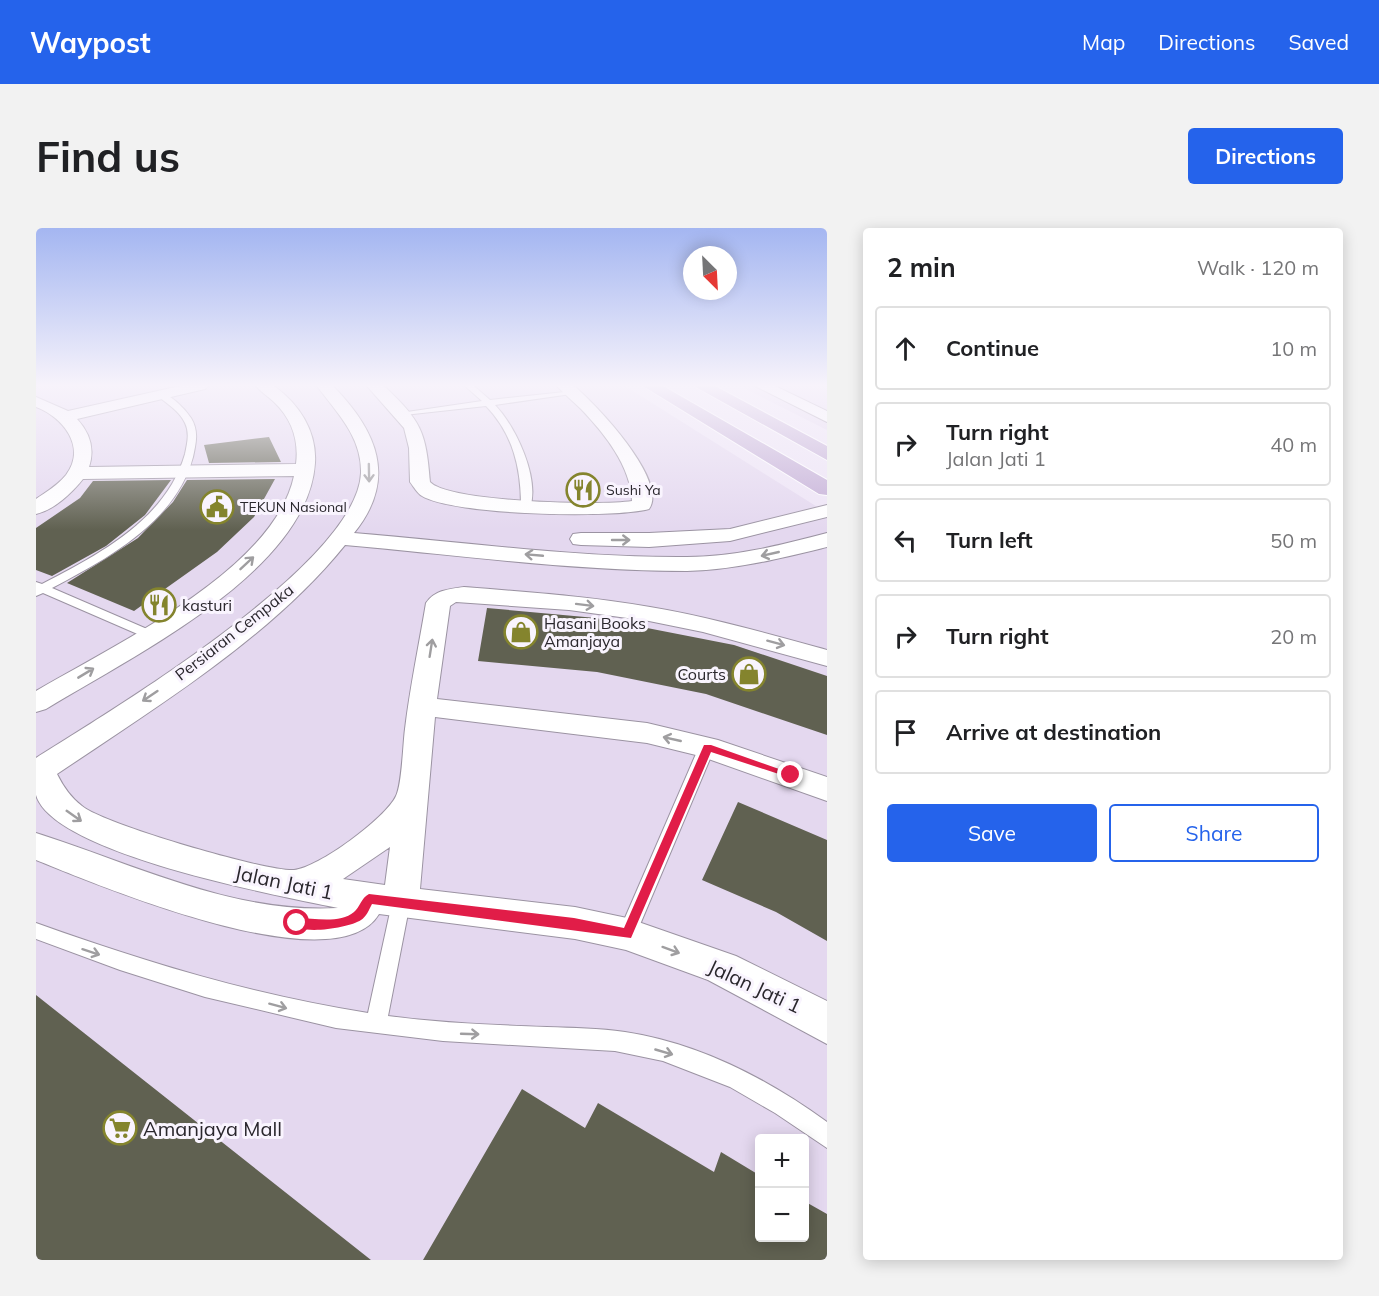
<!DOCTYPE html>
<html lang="en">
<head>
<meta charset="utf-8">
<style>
	body { margin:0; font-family:Mulish,sans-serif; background:#f2f2f2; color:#202124 }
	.controls { position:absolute; right:18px; bottom:18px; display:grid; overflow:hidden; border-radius:6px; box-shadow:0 3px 15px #0003 }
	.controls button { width:54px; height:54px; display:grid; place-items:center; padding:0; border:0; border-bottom:2px solid #e0e0e0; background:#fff; color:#202124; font:30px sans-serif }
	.compass { position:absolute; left:647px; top:18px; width:54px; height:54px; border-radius:50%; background:#fff; box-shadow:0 3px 15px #0003; rotate:156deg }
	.stop { position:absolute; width:18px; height:18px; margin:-14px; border:4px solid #e11d48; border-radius:50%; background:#fff }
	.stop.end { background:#e11d48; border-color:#fff; box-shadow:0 2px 6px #0008 }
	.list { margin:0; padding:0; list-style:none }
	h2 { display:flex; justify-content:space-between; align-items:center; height:78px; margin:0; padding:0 24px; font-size:26px }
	h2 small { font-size:20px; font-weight:400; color:#757577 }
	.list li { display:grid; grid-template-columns:39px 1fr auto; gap:18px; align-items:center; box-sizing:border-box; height:84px; margin:0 12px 12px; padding:0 12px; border:2px solid #e0e0e0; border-radius:6px }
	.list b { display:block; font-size:22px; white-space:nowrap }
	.list p { margin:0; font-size:20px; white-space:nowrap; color:#757577 }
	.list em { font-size:20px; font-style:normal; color:#757577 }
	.actions { display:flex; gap:12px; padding:18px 24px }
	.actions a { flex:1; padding:14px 0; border:2px solid #2563eb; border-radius:6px; text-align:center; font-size:21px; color:#2563eb }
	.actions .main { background:#2563eb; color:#fff }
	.icon { flex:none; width:33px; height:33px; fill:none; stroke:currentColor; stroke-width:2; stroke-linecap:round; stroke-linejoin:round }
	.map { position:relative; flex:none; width:791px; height:1032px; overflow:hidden; border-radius:6px }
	header { display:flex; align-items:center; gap:36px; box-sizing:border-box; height:84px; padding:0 30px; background:#2563eb; color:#fff }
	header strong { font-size:28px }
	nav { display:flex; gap:33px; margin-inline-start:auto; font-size:21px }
	.intro { display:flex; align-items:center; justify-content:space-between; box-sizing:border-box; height:144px; padding:0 36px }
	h1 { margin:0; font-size:42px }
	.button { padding:15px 27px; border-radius:6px; background:#2563eb; color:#fff; font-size:21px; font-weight:700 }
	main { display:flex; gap:36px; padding:0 36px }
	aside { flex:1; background:#fff; border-radius:6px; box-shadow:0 3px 15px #0003 }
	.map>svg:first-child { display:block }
	.built { fill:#e4d8ef; fill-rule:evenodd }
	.building { fill:#606151 }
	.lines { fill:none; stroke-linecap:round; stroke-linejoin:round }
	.service-casing { stroke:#9b93a2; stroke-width:2 }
	.minor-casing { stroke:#9b93a2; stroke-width:2 }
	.primary-casing { stroke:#fff; stroke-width:2 }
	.service { fill:#fff; fill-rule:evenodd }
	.minor { fill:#fff; fill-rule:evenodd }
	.primary { fill:#c4afd6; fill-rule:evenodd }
	.oneway { stroke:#9f9ea0 }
	.route { fill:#e11d48 }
	.labels { text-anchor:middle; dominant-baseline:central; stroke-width:6; stroke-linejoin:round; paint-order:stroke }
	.far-poi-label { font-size:14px; fill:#2a272d; stroke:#f9f4fe; text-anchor:start }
	.poi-label { font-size:16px; fill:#2a272d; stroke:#f9f4fe; text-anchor:start }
	.street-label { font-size:16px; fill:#2a272d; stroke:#f9f4fe }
	.near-street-label { font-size:20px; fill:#2a272d; stroke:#f9f4fe }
	.near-poi-label { font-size:20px; fill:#2a272d; stroke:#f9f4fe; text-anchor:start }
</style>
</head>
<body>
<header>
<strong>Waypost</strong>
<nav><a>Map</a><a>Directions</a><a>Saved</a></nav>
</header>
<div class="intro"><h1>Find us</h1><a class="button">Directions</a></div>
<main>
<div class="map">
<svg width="791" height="1032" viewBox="0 0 791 1032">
	<rect width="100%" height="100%" fill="#eee5f6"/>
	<!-- built -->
	<path class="built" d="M 0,158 L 589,158 L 791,285 L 791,1032 L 0,1032 ZM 724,910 L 768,910 L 768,1010 L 724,1010 Z
		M 704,158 L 791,158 L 791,202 Z"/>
	<!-- building -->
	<path class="building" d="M 233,209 L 245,234 L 173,235 L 168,217 Z
		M 239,251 L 218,289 L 181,324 L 98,383 L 31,355 L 102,310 L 137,274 L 151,252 Z
		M 135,252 L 109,287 L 70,318 L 16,348 L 0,342 L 0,300 L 44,270 L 57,253 Z
		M 451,380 L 560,390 L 698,417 L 791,448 L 791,507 L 670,466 L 561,444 L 442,433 Z
		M 702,574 L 791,612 L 791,713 L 740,684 L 666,652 Z
		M 0,767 L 335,1032 L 0,1032 Z
		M 486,861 L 549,900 L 562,875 L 678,944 L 685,924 L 723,947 L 723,1010 L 768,1010 L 768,973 L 791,986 L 791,1032 L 387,1032 Z"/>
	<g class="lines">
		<!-- service casing -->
		<g class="service-casing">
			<path id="service" d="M 429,158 L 438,158 L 454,172 L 538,163 L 542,165 L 459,177 C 480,199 504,250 494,280 L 485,278 C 485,240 477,206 450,178 L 368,187 L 364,185 L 446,173 Z
				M 123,165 C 134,165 149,181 155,190 C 163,203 160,215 157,229 C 140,294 71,331 16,360 L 118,404 L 119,407 L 113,411 L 7,365 L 0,368 L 0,354 L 6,356 C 62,327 130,292 149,226 C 151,216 154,205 149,195 C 144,184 132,176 123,169 Z
				M 671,514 L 679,519 L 600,706 L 598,712 L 591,714 L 584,712 L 582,706 L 663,519 Z
				M 365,667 L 371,670 L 374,675 L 352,788 C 405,795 458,797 511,799 C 537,800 563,800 589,804 C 662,815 732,851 791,894 L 791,920 L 739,885 L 694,859 L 627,833 L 579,823 L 407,813 L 300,800 L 169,769 L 84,742 L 0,711 L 0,695 C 109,734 217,767 332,785 L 356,675 L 359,670 Z"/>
		</g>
		<!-- minor casing -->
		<g class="minor-casing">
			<path id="minor" d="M 144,158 L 172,158 L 169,161 L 41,191 C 54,205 59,221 53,239 L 260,236 C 263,213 256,191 238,174 C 233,169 225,164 220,158 L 238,158 C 263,176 281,203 279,235 C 272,344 94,429 10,481 L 0,484 L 0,463 C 78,417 238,342 258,248 L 47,251 C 36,265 18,282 0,286 L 0,271 C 10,264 22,257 30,247 C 51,219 27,189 0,179 L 0,169 L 32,183 Z
				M 281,158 L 297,158 C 341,203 362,251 318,305 C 429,314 541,330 651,329 C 699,329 745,317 791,305 L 791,319 C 746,330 699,342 651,343 C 537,343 422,327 309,317 C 234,410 119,480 21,546 C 27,558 35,570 46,578 C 67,596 231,644 258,642 C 282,640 350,590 360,568 C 366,556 367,516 369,501 C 374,459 383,417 390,375 C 399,362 413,361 428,359 C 490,364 552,368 614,379 C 674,389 732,406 791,422 L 791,438 L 667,404 L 613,393 L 533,382 L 420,374 L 414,378 L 401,471 L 611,495 L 682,512 L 791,549 L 791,573 L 664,528 L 611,515 L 399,489 L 384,661 L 539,679 L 591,690 L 700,728 L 791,773 L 791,816 L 672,752 L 590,722 L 539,711 L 343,686 C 300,758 62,657 0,632 L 0,605 C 98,636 196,686 302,680 C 244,668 17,626 0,567 C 0,556 0,541 0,530 C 74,483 321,336 325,245 C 326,209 301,185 281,158 ZM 354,619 L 349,657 L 307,651 Z
				M 331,158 L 348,158 C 385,193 390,203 394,254 C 412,274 565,278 596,273 C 595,238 568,205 545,181 C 537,173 528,166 521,158 L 538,158 C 559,175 633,253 613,281 C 576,291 417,287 386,268 C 381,265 378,259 374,254 L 373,220 L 368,200 Z
				M 719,158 L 739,158 L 791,183 L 791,194 Z
				M 791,277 L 791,289 L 694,313 L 613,319 L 545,317 L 537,316 L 534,311 L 537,306 L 545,305 L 613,305 L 694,301 Z"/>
		</g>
		<!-- primary casing -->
		<g class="primary-casing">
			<path id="primary" d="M 607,158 L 627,158 L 791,252 L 791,267 L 783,266 Z
				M 658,158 L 679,158 L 791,218 L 791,232 Z"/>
		</g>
		<!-- service -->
		<use href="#service" class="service"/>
		<!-- minor -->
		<use href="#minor" class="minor"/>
		<!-- primary -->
		<use href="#primary" class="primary"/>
	</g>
	<!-- one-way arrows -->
	<defs><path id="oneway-shaft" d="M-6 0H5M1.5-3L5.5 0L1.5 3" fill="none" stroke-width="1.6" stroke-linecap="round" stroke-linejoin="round" transform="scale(1.5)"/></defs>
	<g class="oneway">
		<use href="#oneway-shaft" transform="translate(333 245) rotate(89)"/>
		<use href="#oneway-shaft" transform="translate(585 312)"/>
		<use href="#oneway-shaft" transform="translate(734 326) rotate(167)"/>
		<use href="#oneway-shaft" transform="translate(498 327) rotate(-175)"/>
		<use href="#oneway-shaft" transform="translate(211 335) rotate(-43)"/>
		<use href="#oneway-shaft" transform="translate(549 377) rotate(7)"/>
		<use href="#oneway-shaft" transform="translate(740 415) rotate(15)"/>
		<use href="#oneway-shaft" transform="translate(395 420) rotate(-81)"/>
		<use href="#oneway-shaft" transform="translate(50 445) rotate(-31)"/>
		<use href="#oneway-shaft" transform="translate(114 468) rotate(146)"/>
		<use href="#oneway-shaft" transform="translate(636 511) rotate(-167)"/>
		<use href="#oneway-shaft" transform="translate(38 588) rotate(35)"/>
		<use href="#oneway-shaft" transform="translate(635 722) rotate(20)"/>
		<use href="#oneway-shaft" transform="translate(55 724) rotate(18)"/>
		<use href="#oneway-shaft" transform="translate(242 778) rotate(15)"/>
		<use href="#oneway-shaft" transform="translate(434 806) rotate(2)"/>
		<use href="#oneway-shaft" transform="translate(628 824) rotate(16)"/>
	</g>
	<!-- sky -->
	<linearGradient id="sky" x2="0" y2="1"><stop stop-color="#a4b6f1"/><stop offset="0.52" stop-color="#f7f3fb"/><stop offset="1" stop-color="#f7f3fb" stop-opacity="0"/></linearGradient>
	<rect width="791" height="302" fill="url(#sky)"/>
	<!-- route -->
	<path class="route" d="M 668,517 L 675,517 L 760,547 L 755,550 L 675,524 L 595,710 L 336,676 C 333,682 330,689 325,692 C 313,700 263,708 255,695 L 261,690 C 278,690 304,696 318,684 C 324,679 325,670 333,666 L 538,690 L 588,700 Z"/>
	<!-- icons -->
	<defs>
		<g id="restaurant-ring" transform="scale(1.725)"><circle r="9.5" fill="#f9f4fe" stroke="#84842d" stroke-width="1.5"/><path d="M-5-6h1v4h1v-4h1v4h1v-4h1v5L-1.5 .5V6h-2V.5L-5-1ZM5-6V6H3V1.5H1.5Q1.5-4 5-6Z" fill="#84842d"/></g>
		<g id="civic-ring" transform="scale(1.725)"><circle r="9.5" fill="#f9f4fe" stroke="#84842d" stroke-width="1.5"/><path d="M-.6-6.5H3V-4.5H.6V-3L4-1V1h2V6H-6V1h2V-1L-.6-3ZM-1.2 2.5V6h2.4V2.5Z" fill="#84842d"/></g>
		<g id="shop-ring" transform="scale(1.725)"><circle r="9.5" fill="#f9f4fe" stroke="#84842d" stroke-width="1.5"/><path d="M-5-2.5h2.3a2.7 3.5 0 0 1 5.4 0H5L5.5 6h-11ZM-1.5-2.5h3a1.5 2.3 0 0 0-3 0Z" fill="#84842d"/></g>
		<g id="supermarket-ring" transform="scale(1.725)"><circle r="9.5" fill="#f9f4fe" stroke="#84842d" stroke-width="1.5"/><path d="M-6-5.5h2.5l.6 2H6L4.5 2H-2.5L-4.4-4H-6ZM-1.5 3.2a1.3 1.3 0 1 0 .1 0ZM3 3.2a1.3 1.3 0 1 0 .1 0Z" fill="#84842d"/></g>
	</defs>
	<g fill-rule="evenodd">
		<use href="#restaurant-ring" x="547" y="262"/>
		<use href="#civic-ring" x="181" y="279"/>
		<use href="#restaurant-ring" x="123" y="377"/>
		<use href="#shop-ring" x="485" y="404"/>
		<use href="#shop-ring" x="713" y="446"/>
		<use href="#supermarket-ring" x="84" y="900"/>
	</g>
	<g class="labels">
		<!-- far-poi labels -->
		<g class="far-poi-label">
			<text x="570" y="262">Sushi Ya</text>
			<text x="204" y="279">TEKUN Nasional</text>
		</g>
		<!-- poi labels -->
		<g class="poi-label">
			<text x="146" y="377">kasturi</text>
			<text x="508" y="395">Hasani Books<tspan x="508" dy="18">Amanjaya</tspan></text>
			<text x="690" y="446" text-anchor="end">Courts</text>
		</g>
		<!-- street labels -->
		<g class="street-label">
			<text transform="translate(198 404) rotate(-38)">Persiaran Cempaka</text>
		</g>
		<!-- near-street labels -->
		<g class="near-street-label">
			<text transform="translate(248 654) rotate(12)">Jalan Jati 1</text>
			<text transform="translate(719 758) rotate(25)">Jalan Jati 1</text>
		</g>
		<!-- near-poi labels -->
		<g class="near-poi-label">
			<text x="107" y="900">Amanjaya Mall</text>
		</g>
	</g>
</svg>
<div class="controls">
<button>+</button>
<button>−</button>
</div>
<svg class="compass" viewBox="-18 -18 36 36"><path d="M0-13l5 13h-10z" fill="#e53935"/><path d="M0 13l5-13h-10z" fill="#757577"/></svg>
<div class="stop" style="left:261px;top:695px"></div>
<div class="stop end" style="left:755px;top:547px"></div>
</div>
<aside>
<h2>2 min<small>Walk · 120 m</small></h2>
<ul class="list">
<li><svg class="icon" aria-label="ahead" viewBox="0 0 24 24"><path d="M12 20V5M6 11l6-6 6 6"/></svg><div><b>Continue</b></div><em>10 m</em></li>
<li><svg class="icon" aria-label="right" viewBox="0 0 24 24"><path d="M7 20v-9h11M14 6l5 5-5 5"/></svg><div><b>Turn right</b><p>Jalan Jati 1</p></div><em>40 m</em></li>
<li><svg class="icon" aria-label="left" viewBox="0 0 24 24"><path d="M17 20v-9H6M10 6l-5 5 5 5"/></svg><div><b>Turn left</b></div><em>50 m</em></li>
<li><svg class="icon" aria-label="right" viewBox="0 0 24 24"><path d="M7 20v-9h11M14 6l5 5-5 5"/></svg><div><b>Turn right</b></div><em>20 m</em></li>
<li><svg class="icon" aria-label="arrive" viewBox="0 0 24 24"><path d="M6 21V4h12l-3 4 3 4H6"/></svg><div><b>Arrive at destination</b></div></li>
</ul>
<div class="actions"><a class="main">Save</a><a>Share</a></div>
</aside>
</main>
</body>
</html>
